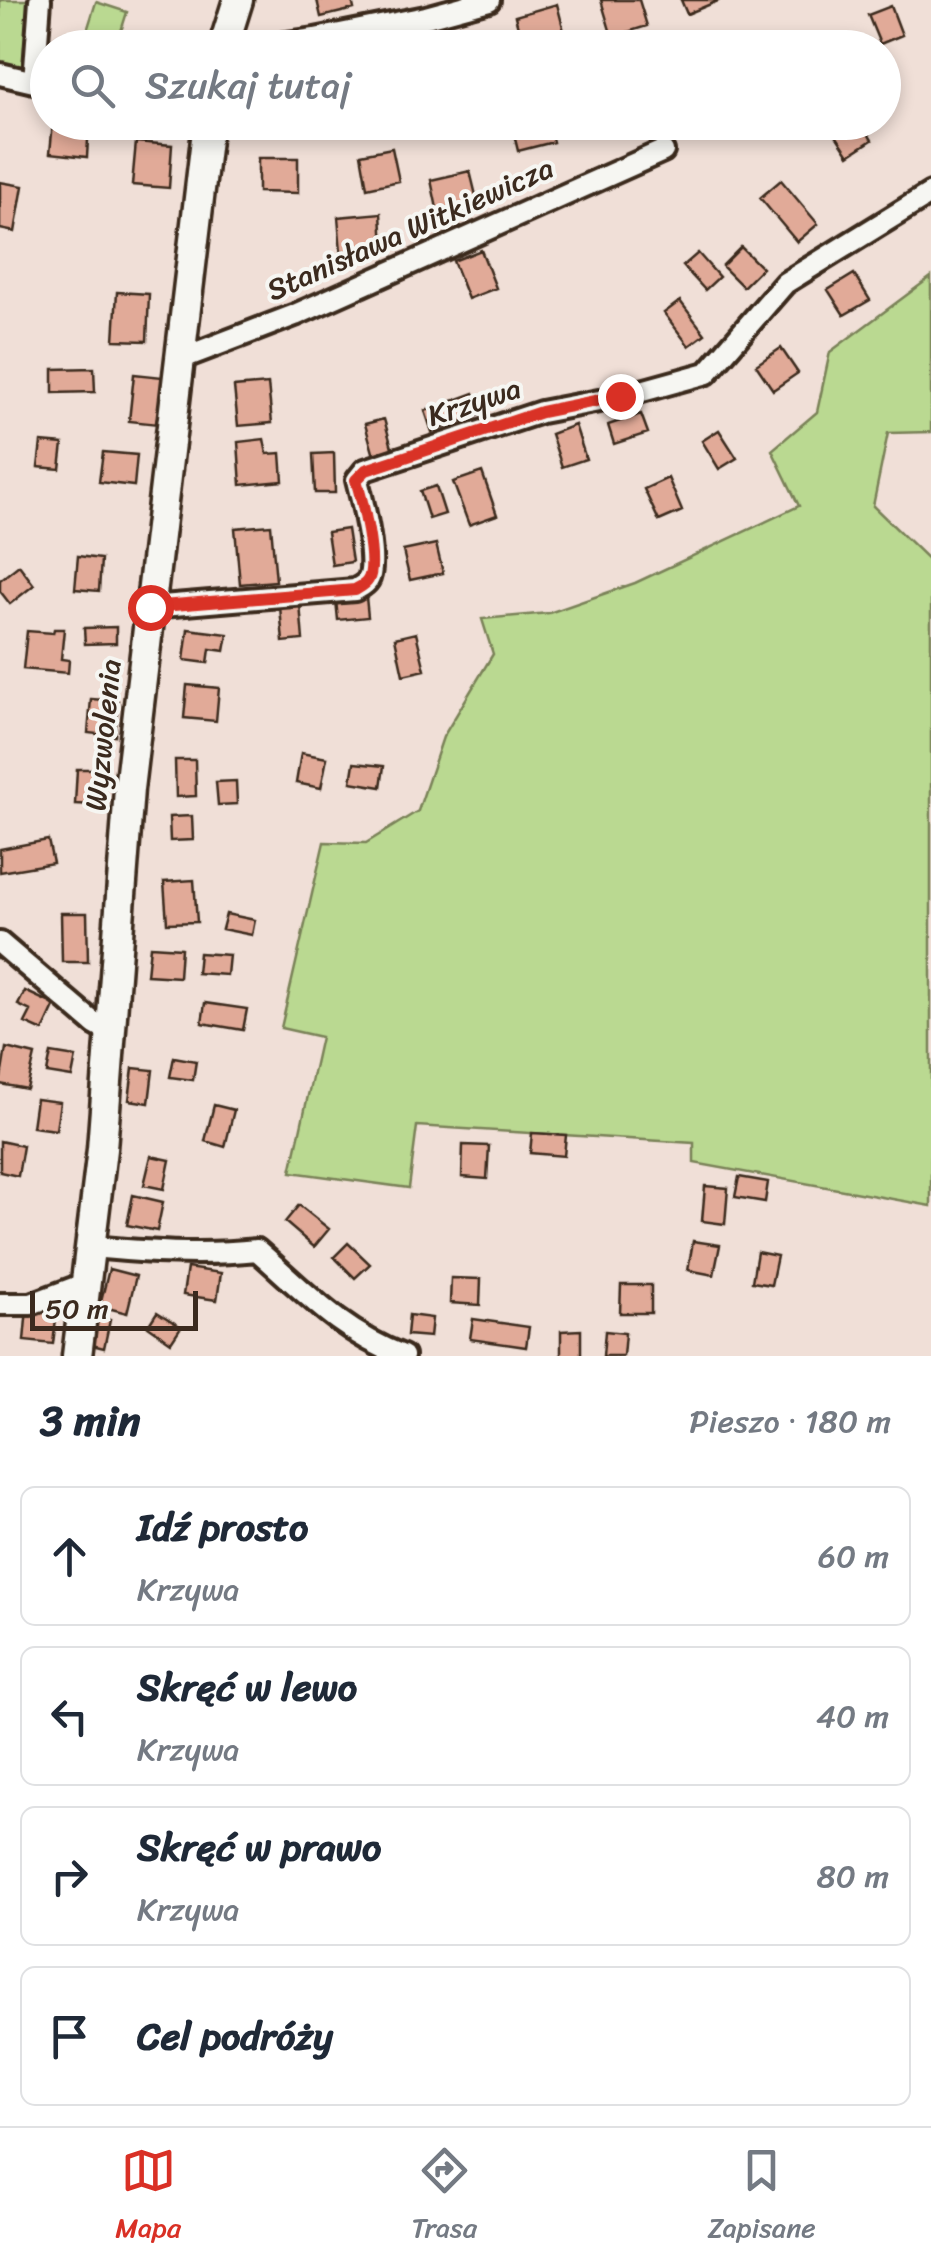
<!DOCTYPE html>
<html lang="pl">
<head>
<meta charset="utf-8">
<style>
	body { margin:0; font-family:Sriracha,sans-serif; background:#f2f2f3; color:#1f2937 }
	.scale { position:absolute; left:30px; bottom:25px; width:168px; box-sizing:border-box; padding-left:10px; border:5px solid #3b2a1e; border-top:0; font-size:28px; line-height:35px; white-space:nowrap; color:#3b2a1e; -webkit-text-stroke:8px #f6f6f2; paint-order:stroke }
	.stop { position:absolute; width:30px; height:30px; margin:-22px; border:8px solid #d93025; border-radius:50%; background:#fff }
	.stop.end { background:#d93025; border-color:#fff; box-shadow:0 2px 10px #0008 }
	.list { margin:0; padding:0; list-style:none }
	h2 { display:flex; justify-content:space-between; align-items:center; height:130px; margin:0; padding:0 40px; font-size:42px }
	h2 small { font-size:32px; font-weight:400; color:#747a83 }
	.list li { display:grid; grid-template-columns:65px 1fr auto; gap:30px; align-items:center; box-sizing:border-box; height:140px; margin:0 20px 20px; padding:0 20px; border:2px solid #e0e1e3; border-radius:15px }
	.list b { display:block; font-size:38px; white-space:nowrap }
	.list p { margin:0; font-size:32px; white-space:nowrap; color:#747a83 }
	.list em { font-size:32px; font-style:normal; color:#747a83 }
	.icon { flex:none; width:55px; height:55px; fill:none; stroke:currentColor; stroke-width:2; stroke-linecap:round; stroke-linejoin:round }
	.map { position:relative; flex:none; width:931px; height:1356px; overflow:hidden }
	.search { position:absolute; background:#fff; box-shadow:0 5px 15px #0003; left:30px; right:30px; top:30px; height:110px; display:flex; align-items:center; gap:25px; box-sizing:border-box; padding:0 35px; border-radius:55px; color:#747a83; font-size:38px }
	.sheet { height:770px; background:#fff }
	nav { display:flex; justify-content:space-around; align-items:center; box-sizing:border-box; height:140px; border-top:2px solid #e0e1e3; background:#fff; font-size:28px; color:#747a83 }
	nav a { display:grid; justify-items:center; gap:5px }
	nav .on { color:#d93025 }
	.map>svg:first-child { display:block }
	.green { fill:#bad991; stroke:#7a8258; stroke-width:2.5 }
	.building { fill:#e1aa98; stroke:#3b2a1e; stroke-width:2.5 }
	.lines { fill:none; stroke-linecap:round; stroke-linejoin:round }
	.street-casing { stroke:#3b2a1e; stroke-width:28 }
	.secondary-casing { stroke:#3b2a1e; stroke-width:35 }
	.street { stroke:#f6f6f2; stroke-width:20 }
	.secondary { stroke:#f6f6f2; stroke-width:28 }
	.route { stroke:#d93025; stroke-width:12 }
	.labels { text-anchor:middle; dominant-baseline:central; stroke-width:8; stroke-linejoin:round; paint-order:stroke }
	.street-label { font-size:30px; fill:#3b2a1e; stroke:#f6f6f2 }
</style>
</head>
<body>
<div class="map">
<svg width="931" height="1356" viewBox="0 0 931 1356">
	<rect width="100%" height="100%" fill="#f0dfd7"/>
	<filter id="ink" filterUnits="userSpaceOnUse"><feTurbulence type="fractalNoise" baseFrequency=".01" numOctaves="2"/><feDisplacementMap in="SourceGraphic" scale="20" xChannelSelector="R" yChannelSelector="G"/><feConvolveMatrix kernelMatrix="1 2 1 2 8 2 1 2 1" color-interpolation-filters="sRGB"/></filter>
	<g filter="url(#ink)">
		<!-- green -->
		<path class="green" d="M 0,0 L 34,0 L 22,70 L 0,64 Z
			M 96,2 L 127,12 L 116,47 L 82,47 Z
			M 931,277 L 931,432 L 888,433 L 873,506 L 931,562 L 931,1206 L 694,1163 L 694,1143 L 417,1126 L 409,1188 L 291,1172 L 321,1037 L 281,1028 L 324,842 L 366,843 L 418,811 L 443,737 L 493,654 L 482,619 L 549,613 L 635,583 L 799,506 L 772,450 L 817,412 L 830,352 Z"/>
		<!-- building -->
		<path class="building" d="M 317,0 L 352,0 L 354,9 L 321,17 Z
			M 601,0 L 639,0 L 647,26 L 612,37 Z
			M 681,0 L 717,0 L 718,1 L 687,14 Z
			M 557,4 L 565,35 L 523,46 L 515,16 Z
			M 891,6 L 902,35 L 880,44 L 868,15 Z
			M 468,36 L 471,48 L 422,48 Z
			M 53,122 L 89,122 L 87,157 L 50,153 Z
			M 511,122 L 548,122 L 553,142 L 518,151 Z
			M 833,122 L 861,122 L 872,140 L 849,155 L 829,125 Z
			M 136,142 L 172,145 L 169,188 L 132,185 Z
			M 392,148 L 399,181 L 367,188 L 361,154 Z
			M 258,158 L 298,158 L 298,193 L 258,192 Z
			M 470,171 L 479,208 L 439,218 L 431,180 Z
			M 781,180 L 818,224 L 797,242 L 760,198 Z
			M 0,182 L 23,186 L 15,232 L 0,229 Z
			M 381,213 L 383,249 L 341,252 L 338,217 Z
			M 741,247 L 762,268 L 743,287 L 722,266 Z
			M 481,250 L 496,288 L 468,299 L 453,261 Z
			M 698,253 L 719,277 L 705,290 L 683,266 Z
			M 854,274 L 870,300 L 844,315 L 828,290 Z
			M 117,292 L 149,294 L 147,341 L 114,340 Z
			M 680,301 L 705,334 L 689,346 L 664,313 Z
			M 781,348 L 798,373 L 773,390 L 756,365 Z
			M 94,368 L 95,392 L 53,393 L 53,369 Z
			M 134,374 L 163,377 L 158,424 L 129,421 Z
			M 268,384 L 272,423 L 238,426 L 234,387 Z
			M 474,393 L 482,414 L 432,432 L 425,411 Z
			M 641,414 L 648,433 L 614,444 L 608,425 Z
			M 384,419 L 393,451 L 374,456 L 365,424 Z
			M 575,425 L 586,459 L 562,467 L 551,434 Z
			M 719,430 L 737,458 L 719,469 L 702,441 Z
			M 264,439 L 267,454 L 281,453 L 283,481 L 241,485 L 238,442 Z
			M 41,442 L 63,444 L 60,469 L 38,467 Z
			M 103,452 L 137,455 L 134,486 L 99,482 Z
			M 334,453 L 335,493 L 315,493 L 313,454 Z
			M 482,472 L 497,515 L 469,525 L 453,482 Z
			M 668,478 L 682,511 L 659,521 L 644,489 Z
			M 436,486 L 445,514 L 429,519 L 420,491 Z
			M 271,525 L 276,581 L 240,584 L 235,528 Z
			M 347,529 L 352,562 L 332,565 L 327,532 Z
			M 436,544 L 443,573 L 410,580 L 403,551 Z
			M 78,556 L 101,559 L 99,591 L 75,589 Z
			M 19,565 L 34,585 L 10,604 L 0,591 L 0,580 Z
			M 366,597 L 368,617 L 338,620 L 336,600 Z
			M 300,604 L 303,640 L 283,642 L 280,606 Z
			M 116,627 L 116,643 L 85,644 L 84,628 Z
			M 54,629 L 64,629 L 61,659 L 69,660 L 68,673 L 23,669 L 27,631 L 53,633 Z
			M 188,629 L 228,634 L 225,651 L 210,649 L 208,663 L 184,660 Z
			M 416,633 L 425,670 L 403,675 L 395,638 Z
			M 187,685 L 219,688 L 216,721 L 184,718 Z
			M 91,699 L 118,701 L 115,736 L 88,733 Z
			M 301,753 L 327,758 L 321,788 L 296,783 Z
			M 175,760 L 195,760 L 196,796 L 176,797 Z
			M 354,763 L 384,766 L 381,787 L 351,782 Z
			M 77,769 L 97,769 L 96,805 L 75,804 Z
			M 236,781 L 237,804 L 218,805 L 216,782 Z
			M 192,816 L 193,840 L 170,841 L 169,817 Z
			M 48,840 L 53,863 L 0,872 L 0,849 Z
			M 194,880 L 197,922 L 167,923 L 164,882 Z
			M 61,913 L 87,913 L 88,962 L 62,962 Z
			M 226,914 L 255,920 L 252,935 L 222,929 Z
			M 150,946 L 181,948 L 179,977 L 147,975 Z
			M 199,953 L 229,955 L 227,975 L 197,973 Z
			M 25,991 L 55,1005 L 43,1031 L 25,1023 L 31,1011 L 18,1005 Z
			M 205,1003 L 247,1009 L 243,1030 L 202,1023 Z
			M 6,1048 L 35,1055 L 27,1089 L 0,1084 Z
			M 51,1053 L 76,1057 L 72,1077 L 47,1073 Z
			M 174,1057 L 196,1061 L 193,1080 L 170,1077 Z
			M 133,1068 L 153,1070 L 149,1103 L 129,1100 Z
			M 36,1099 L 60,1102 L 56,1130 L 32,1127 Z
			M 214,1105 L 234,1110 L 225,1147 L 205,1141 Z
			M 532,1133 L 566,1135 L 564,1156 L 530,1153 Z
			M 0,1141 L 23,1146 L 18,1176 L 0,1172 Z
			M 463,1145 L 489,1146 L 487,1179 L 462,1177 Z
			M 151,1156 L 170,1160 L 164,1189 L 144,1185 Z
			M 739,1177 L 768,1182 L 765,1202 L 735,1197 Z
			M 705,1186 L 728,1188 L 725,1224 L 702,1221 Z
			M 133,1195 L 163,1202 L 157,1231 L 127,1225 Z
			M 299,1205 L 329,1229 L 314,1247 L 285,1222 Z
			M 693,1241 L 720,1245 L 714,1275 L 688,1270 Z
			M 348,1243 L 370,1264 L 355,1278 L 334,1257 Z
			M 757,1252 L 777,1256 L 771,1285 L 752,1282 Z
			M 187,1268 L 221,1273 L 217,1300 L 183,1295 Z
			M 109,1269 L 136,1276 L 127,1313 L 100,1306 Z
			M 451,1278 L 481,1279 L 480,1305 L 450,1303 Z
			M 621,1285 L 651,1285 L 651,1313 L 620,1313 Z
			M 27,1308 L 57,1311 L 53,1344 L 24,1341 Z
			M 157,1312 L 181,1327 L 171,1342 L 148,1326 Z
			M 409,1315 L 432,1318 L 430,1337 L 407,1335 Z
			M 93,1317 L 110,1320 L 104,1348 L 88,1344 Z
			M 473,1319 L 529,1327 L 526,1347 L 470,1339 Z
			M 581,1330 L 581,1356 L 561,1356 L 561,1331 Z
			M 605,1331 L 625,1333 L 623,1356 L 603,1356 Z"/>
		<g class="lines">
			<!-- street casing -->
			<g class="street-casing">
				<path id="street" d="M 250,48 L 315,39 L 426,17 L 489,0
					M 0,74 L 47,85
					M 34,82 L 40,0
					M 180,359 L 295,315 L 663,151
					M 150,607 L 355,590 C 360,587 365,585 368,580 C 378,564 362,499 357,480 L 365,470 L 541,412 L 620,397 L 707,373 L 785,283 L 931,193
					M 0,943 L 95,1024 L 111,1033
					M 90,1247 C 146,1252 201,1256 257,1250 C 306,1293 341,1332 403,1356
					M 0,1304 L 31,1304 L 84,1284"/>
			</g>
			<!-- secondary casing -->
			<g class="secondary-casing">
				<path id="secondary" d="M 223,48 L 238,0
					M 77,1356 L 102,1149 L 129,789 L 208,122"/>
			</g>
			<!-- street -->
			<use href="#street" class="street"/>
			<!-- secondary -->
			<use href="#secondary" class="secondary"/>
		</g>
	</g>
	<g class="lines" filter="url(#ink)">
		<!-- route -->
		<path class="route" d="M 150,607 L 355,590 C 360,587 365,585 368,580 C 378,564 362,499 356,480 L 366,470 L 541,412 L 620,396"/>
	</g>
	<g class="labels">
		<!-- street labels -->
		<g class="street-label">
			<text transform="translate(410 229) rotate(-24)">Stanisława Witkiewicza</text>
			<text transform="translate(474 402) rotate(-18)">Krzywa</text>
			<text transform="translate(103 735) rotate(-84)">Wyzwolenia</text>
		</g>
	</g>
</svg>
<div class="scale">50 m</div>
<div class="stop" style="left:150px;top:607px"></div>
<div class="stop end" style="left:620px;top:396px"></div>
<div class="search"><svg class="icon" aria-label="search" viewBox="0 0 24 24"><circle cx="10" cy="10" r="6"/><path d="M15 15l6 6"/></svg>Szukaj tutaj</div>
</div>
<section class="sheet">
<h2>3 min<small>Pieszo · 180 m</small></h2>
<ul class="list">
<li><svg class="icon" aria-label="ahead" viewBox="0 0 24 24"><path d="M12 20V5M6 11l6-6 6 6"/></svg><div><b>Idź prosto</b><p>Krzywa</p></div><em>60 m</em></li>
<li><svg class="icon" aria-label="left" viewBox="0 0 24 24"><path d="M17 20v-9H6M10 6l-5 5 5 5"/></svg><div><b>Skręć w lewo</b><p>Krzywa</p></div><em>40 m</em></li>
<li><svg class="icon" aria-label="right" viewBox="0 0 24 24"><path d="M7 20v-9h11M14 6l5 5-5 5"/></svg><div><b>Skręć w prawo</b><p>Krzywa</p></div><em>80 m</em></li>
<li><svg class="icon" aria-label="arrive" viewBox="0 0 24 24"><path d="M6 21V4h12l-3 4 3 4H6"/></svg><div><b>Cel podróży</b></div></li>
</ul>
</section>
<nav>
<a class="on"><svg class="icon" aria-label="map" viewBox="0 0 24 24"><path d="M3 6l6-2 6 2 6-2v14l-6 2-6-2-6 2zM9 4v14M15 6v14"/></svg>Mapa</a>
<a><svg class="icon" aria-label="directions" viewBox="0 0 24 24"><path d="M12 3l9 9-9 9-9-9zM9 14v-3h6M13 9l2 2-2 2"/></svg>Trasa</a>
<a><svg class="icon" aria-label="saved" viewBox="0 0 24 24"><path d="M7 4h10v16l-5-4-5 4z"/></svg>Zapisane</a>
</nav>
</body>
</html>
